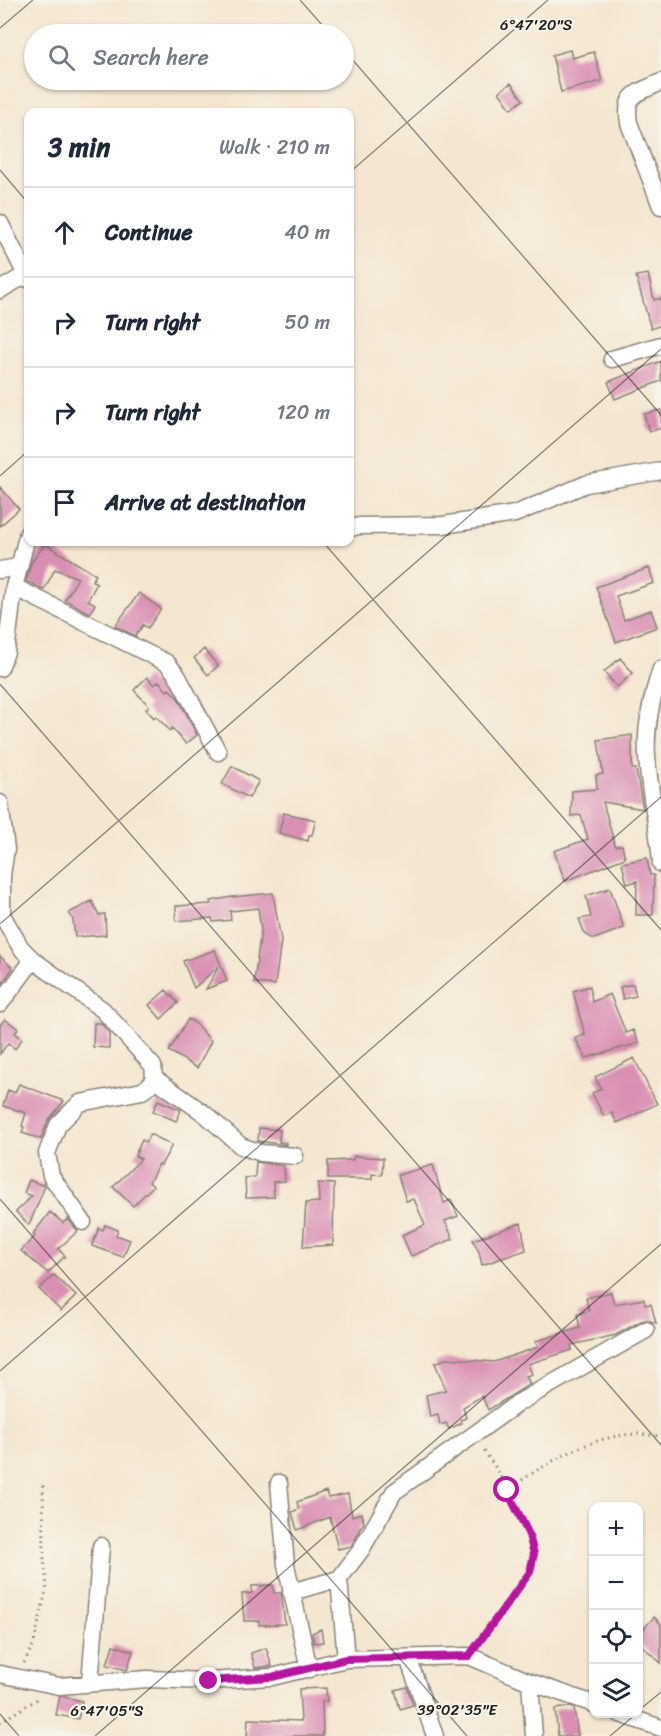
<!DOCTYPE html>
<html lang="en">
<head>
<meta charset="utf-8">
<style>
	body { margin:0; font-family:Sriracha,sans-serif; background:#f6f6f7; color:#1f2937 }
	.controls { position:absolute; right:18px; bottom:18px; display:grid; overflow:hidden; border-radius:12px; box-shadow:0 2px 4px #0004 }
	.controls button { width:54px; height:54px; display:grid; place-items:center; padding:0; border:0; border-bottom:2px solid #e0e1e3; background:#fff; color:#1f2937; font:30px sans-serif }
	.stop { position:absolute; width:18px; height:18px; margin:-14px; border:4px solid #b5179e; border-radius:50%; background:#fff }
	.stop.end { background:#b5179e; border-color:#fff; box-shadow:0 2px 6px #0008 }
	.list { margin:0; padding:0; list-style:none }
	h2 { display:flex; justify-content:space-between; align-items:center; height:78px; margin:0; padding:0 24px; font-size:26px }
	h2 small { font-size:20px; font-weight:400; color:#747a83 }
	.list li { display:grid; grid-template-columns:39px 1fr auto; gap:18px; align-items:center; box-sizing:border-box; height:90px; padding:0 24px; border-top:2px solid #e0e1e3 }
	.list b { display:block; font-size:22px; white-space:nowrap }
	.list em { font-size:20px; font-style:normal; color:#747a83 }
	.icon { flex:none; width:33px; height:33px; fill:none; stroke:currentColor; stroke-width:2; stroke-linecap:round; stroke-linejoin:round }
	.map { position:relative; flex:none; width:661px; height:1736px; overflow:hidden }
	.search { position:absolute; background:#fff; box-shadow:0 2px 4px #0004; left:24px; top:24px; width:330px; height:66px; display:flex; align-items:center; gap:15px; box-sizing:border-box; padding:0 21px; border-radius:33px; color:#747a83; font-size:22px }
	.panel { position:absolute; background:#fff; box-shadow:0 2px 4px #0004; left:24px; top:108px; width:330px; height:438px; border-radius:12px }
	.map>svg:first-child { display:block }
	.building { fill:#d98eb3 }
	.lines { fill:none; stroke-linecap:round; stroke-linejoin:round }
	.street-casing { stroke:#888176; stroke-width:19 }
	.path { stroke:#888176; stroke-width:3; stroke-dasharray:1.5 4.5; stroke-linecap:butt }
	.street { stroke:#fff; stroke-width:16 }
	.route { stroke:#b5179e; stroke-width:8 }
	.ticks { fill:none; stroke:#1c1c1c; stroke-width:1.5; stroke-opacity:0.45 }
	.ticks-label { font-size:15px; text-anchor:middle; fill:#1c1c1c; stroke:#f7f3e8; stroke-width:4.5; stroke-linejoin:round; paint-order:stroke }
</style>
</head>
<body>
<div class="map">
<svg width="661" height="1736" viewBox="0 0 661 1736">
	<rect width="100%" height="100%" fill="#f7f3e8"/>
	<filter id="ink" filterUnits="userSpaceOnUse"><feTurbulence type="fractalNoise" baseFrequency=".0167" numOctaves="2"/><feDisplacementMap in="SourceGraphic" scale="12" xChannelSelector="R" yChannelSelector="G"/><feConvolveMatrix kernelMatrix="1 2 1 2 8 2 1 2 1" color-interpolation-filters="sRGB"/></filter>
	<filter id="wash" filterUnits="userSpaceOnUse"><feTurbulence type="fractalNoise" baseFrequency=".008" numOctaves="4" result="noise"/><feDisplacementMap in="SourceGraphic" scale="24" xChannelSelector="R" yChannelSelector="G"/><feGaussianBlur stdDeviation="1.35" result="paint"/><feColorMatrix in="noise" values="0 0 0 0 0 0 0 0 0 0 0 0 0 0 0 0 0 1.4 0 .05"/><feComposite in="paint" operator="in"/></filter>
	<g filter="url(#wash)">
		<rect width="100%" height="100%" fill="#f4e6d0"/>
		<g id="blocks">
			<!-- building -->
			<path class="building" d="M 570,50 L 572,58 L 594,52 L 602,81 L 561,92 L 552,55 Z
				M 511,83 L 523,100 L 511,109 L 499,92 Z
				M 648,274 L 654,300 L 661,298 L 661,325 L 651,329 L 636,276 Z
				M 661,361 L 661,381 L 615,399 L 608,382 Z
				M 661,410 L 661,428 L 649,432 L 644,414 Z
				M 0,487 L 19,509 L 0,526 Z
				M 45,544 L 96,575 L 92,581 L 97,583 L 88,600 L 95,604 L 90,613 L 65,600 L 78,578 L 55,569 L 44,590 L 26,581 L 31,563 Z
				M 649,568 L 654,583 L 616,596 L 624,620 L 651,610 L 657,627 L 616,642 L 596,587 Z
				M 139,593 L 161,609 L 148,628 L 143,625 L 135,636 L 115,626 Z
				M 204,649 L 218,666 L 208,675 L 194,658 Z
				M 620,658 L 633,673 L 617,687 L 604,672 Z
				M 147,677 L 154,685 L 159,681 L 167,691 L 169,689 L 178,698 L 197,735 L 186,744 L 172,728 L 170,731 L 156,716 L 154,718 L 146,709 L 149,706 L 134,690 Z
				M 632,735 L 632,769 L 636,769 L 643,809 L 603,802 L 615,846 L 622,845 L 625,858 L 565,881 L 554,851 L 588,839 L 581,815 L 571,816 L 572,791 L 597,789 L 596,775 L 603,774 L 598,740 Z
				M 232,766 L 259,781 L 249,798 L 222,784 Z
				M 284,813 L 316,820 L 312,835 L 309,835 L 308,841 L 279,833 Z
				M 647,858 L 650,875 L 654,875 L 653,915 L 636,915 L 637,881 L 627,884 L 622,863 Z
				M 610,888 L 624,928 L 594,939 L 585,934 L 579,919 L 591,917 L 586,896 Z
				M 273,893 L 281,941 L 275,985 L 254,983 L 261,930 L 258,908 L 230,911 L 231,920 L 213,922 L 212,918 L 176,921 L 176,906 L 211,904 L 210,901 L 232,897 Z
				M 92,901 L 99,915 L 105,914 L 106,935 L 75,937 L 73,920 L 69,913 Z
				M 215,950 L 227,981 L 206,989 L 219,966 L 194,988 L 183,961 Z
				M 0,956 L 13,968 L 0,987 Z
				M 633,984 L 636,996 L 623,999 L 620,987 Z
				M 590,986 L 592,1002 L 610,994 L 626,1033 L 633,1030 L 639,1043 L 586,1058 L 575,1038 L 585,1035 L 573,991 Z
				M 166,990 L 178,1003 L 161,1019 L 149,1005 Z
				M 5,1019 L 18,1029 L 15,1033 L 22,1039 L 15,1049 L 8,1043 L 0,1054 L 0,1025 Z
				M 188,1019 L 194,1022 L 211,1041 L 197,1068 L 169,1051 Z
				M 94,1023 L 101,1023 L 109,1033 L 109,1048 L 93,1047 Z
				M 634,1058 L 657,1104 L 617,1123 L 612,1113 L 604,1116 L 592,1093 L 601,1089 L 595,1077 Z
				M 19,1084 L 64,1101 L 48,1121 L 41,1139 L 22,1133 L 24,1127 L 22,1126 L 26,1113 L 3,1106 L 8,1090 L 15,1093 Z
				M 158,1100 L 181,1110 L 176,1121 L 153,1111 Z
				M 259,1128 L 280,1130 L 279,1142 L 286,1143 L 286,1145 L 258,1141 Z
				M 150,1134 L 172,1145 L 161,1165 L 159,1164 L 149,1182 L 153,1186 L 133,1206 L 113,1187 L 141,1159 L 135,1156 L 142,1140 L 146,1142 Z
				M 354,1156 L 383,1158 L 382,1175 L 372,1174 L 372,1179 L 328,1179 L 328,1161 L 353,1160 Z
				M 256,1162 L 284,1166 L 285,1181 L 273,1182 L 274,1197 L 246,1198 L 245,1178 L 255,1177 Z
				M 433,1165 L 444,1203 L 451,1200 L 458,1216 L 445,1221 L 453,1239 L 411,1256 L 402,1235 L 425,1225 L 414,1199 L 406,1201 L 398,1175 Z
				M 29,1180 L 42,1185 L 43,1184 L 45,1186 L 29,1225 L 16,1212 L 32,1196 L 24,1193 Z
				M 318,1183 L 334,1184 L 333,1245 L 303,1247 L 306,1203 L 319,1202 Z
				M 50,1212 L 63,1223 L 68,1219 L 78,1231 L 58,1249 L 65,1256 L 48,1273 L 21,1251 L 35,1236 L 33,1234 Z
				M 521,1223 L 526,1250 L 482,1265 L 479,1252 L 473,1240 Z
				M 105,1225 L 118,1230 L 116,1235 L 130,1240 L 123,1257 L 92,1246 L 99,1228 L 103,1230 Z
				M 54,1275 L 76,1296 L 61,1311 L 39,1289 Z
				M 611,1292 L 614,1304 L 644,1299 L 645,1305 L 651,1304 L 656,1323 L 647,1320 L 641,1321 L 616,1335 L 571,1345 L 572,1350 L 528,1364 L 532,1374 L 526,1376 L 530,1384 L 488,1410 L 482,1396 L 463,1407 L 466,1418 L 460,1420 L 462,1423 L 449,1429 L 446,1423 L 440,1425 L 438,1415 L 430,1417 L 426,1395 L 446,1390 L 435,1363 L 448,1358 L 494,1362 L 538,1347 L 536,1341 L 580,1328 L 577,1314 L 589,1311 L 586,1298 Z
				M 326,1491 L 328,1498 L 348,1494 L 352,1516 L 362,1513 L 364,1523 L 359,1529 L 359,1532 L 351,1546 L 338,1549 L 330,1517 L 297,1530 L 292,1512 L 299,1509 L 297,1502 Z
				M 273,1585 L 274,1593 L 281,1593 L 282,1598 L 285,1624 L 259,1625 L 259,1621 L 244,1621 L 242,1594 L 252,1593 L 252,1586 Z
				M 654,1617 L 661,1624 L 661,1663 L 639,1643 L 639,1634 Z
				M 321,1629 L 323,1642 L 314,1643 L 312,1633 Z
				M 113,1645 L 133,1651 L 127,1670 L 107,1665 Z
				M 266,1648 L 272,1666 L 255,1668 L 251,1653 Z
				M 407,1687 L 413,1705 L 400,1709 L 395,1690 Z
				M 326,1688 L 327,1701 L 322,1701 L 323,1736 L 247,1736 L 248,1719 L 301,1721 L 299,1689 Z
				M 60,1696 L 82,1701 L 78,1719 L 56,1715 Z
				M 570,1707 L 574,1708 L 578,1736 L 558,1736 L 555,1709 Z"/>
		</g>
	</g>
	<g filter="url(#ink)">
		<use href="#blocks" fill-opacity="0" stroke="#888176" stroke-width="1.5"/>
		<g class="lines">
			<!-- street casing -->
			<g class="street-casing">
				<path id="street" d="M 661,82 C 637,94 624,92 629,123 L 661,206
					M 0,223 L 28,279
					M 0,290 L 27,274
					M 612,359 L 661,345
					M 350,528 L 359,526 L 443,525 L 515,514 L 586,484 L 661,471
					M 0,570 L 18,567
					M 14,587 L 167,663 L 177,675 L 218,752
					M 0,668 L 6,652 L 14,587 L 28,533
					M 661,669 C 652,696 645,728 647,757 C 649,793 659,828 661,864
					M 0,803 L 6,849 L 2,875 L 2,915 L 21,948 L 33,960 L 103,1010 L 153,1066 C 155,1079 153,1084 142,1091 L 80,1103 L 58,1125 L 47,1153 L 51,1176 L 83,1222
					M 0,1004 L 33,960
					M 154,1078 L 205,1114 L 241,1146 L 261,1153 L 295,1156
					M 279,1483 L 286,1565 L 309,1669
					M 291,1592 L 339,1579
					M 408,1658 L 435,1736
					M 346,1659 L 339,1579 L 361,1550 L 394,1492 L 518,1403 L 646,1330
					M 0,1674 L 59,1686 L 147,1679 L 209,1681 L 272,1677 L 346,1659 L 469,1656 L 530,1682 L 594,1704
					M 530,1682 L 534,1736
					M 90,1683 L 101,1546
					M 620,1714 L 661,1728"/>
			</g>
			<!-- path -->
			<path class="path" d="M 507,1490 C 546,1464 589,1435 638,1434 C 645,1434 654,1436 661,1436
				M 477,1645 L 530,1572 L 534,1554 L 529,1535 L 498,1471 L 482,1448
				M 24,1663 L 34,1643 L 47,1586 L 44,1559 L 43,1485
				M 0,1722 L 39,1698"/>
			<!-- street -->
			<use href="#street" class="street"/>
		</g>
	</g>
	<g class="lines" filter="url(#ink)">
		<!-- route -->
		<path class="route" d="M 209,1681 L 272,1677 L 346,1659 L 469,1656 L 530,1572 L 534,1554 L 529,1535 L 507,1490"/>
	</g>
	<!-- ticks -->
	<path class="ticks" d="M 300,0 L 330,34M 0,28 L 33,0M 344,50 L 661,415M 0,170 L 28,203M 350,172 L 548,0M 0,476 L 28,451M 323,542 L 661,930M 0,684 L 661,1445M 0,924 L 661,349M 0,1199 L 467,1736M 0,1371 L 661,797M 638,1711 L 661,1692M 0,1714 L 19,1736M 95,1736 L 661,1244M 610,1736 L 636,1714"/>
	<g class="ticks-label">
		<text x="536" y="30">6°47'20"S</text>
		<text x="457" y="1715">39°02'35"E</text>
		<text x="107" y="1716">6°47'05"S</text>
	</g>
</svg>
<div class="controls">
<button>+</button>
<button>−</button>
<button><svg class="icon" aria-label="locate" viewBox="0 0 24 24"><circle cx="12" cy="12" r="6"/><path d="M12 2v4M12 18v4M2 12h4M18 12h4"/></svg></button>
<button><svg class="icon" aria-label="layers" viewBox="0 0 24 24"><path d="M12 4l9 5-9 5-9-5zM3 14l9 5 9-5"/></svg></button>
</div>
<div class="stop" style="left:507px;top:1490px"></div>
<div class="stop end" style="left:209px;top:1681px"></div>
<div class="search"><svg class="icon" aria-label="search" viewBox="0 0 24 24"><circle cx="10" cy="10" r="6"/><path d="M15 15l6 6"/></svg>Search here</div>
<section class="panel">
<h2>3 min<small>Walk · 210 m</small></h2>
<ul class="list">
<li><svg class="icon" aria-label="ahead" viewBox="0 0 24 24"><path d="M12 20V5M6 11l6-6 6 6"/></svg><div><b>Continue</b></div><em>40 m</em></li>
<li><svg class="icon" aria-label="right" viewBox="0 0 24 24"><path d="M7 20v-9h11M14 6l5 5-5 5"/></svg><div><b>Turn right</b></div><em>50 m</em></li>
<li><svg class="icon" aria-label="right" viewBox="0 0 24 24"><path d="M7 20v-9h11M14 6l5 5-5 5"/></svg><div><b>Turn right</b></div><em>120 m</em></li>
<li><svg class="icon" aria-label="arrive" viewBox="0 0 24 24"><path d="M6 21V4h12l-3 4 3 4H6"/></svg><div><b>Arrive at destination</b></div></li>
</ul>
</section>
</div>
</body>
</html>
